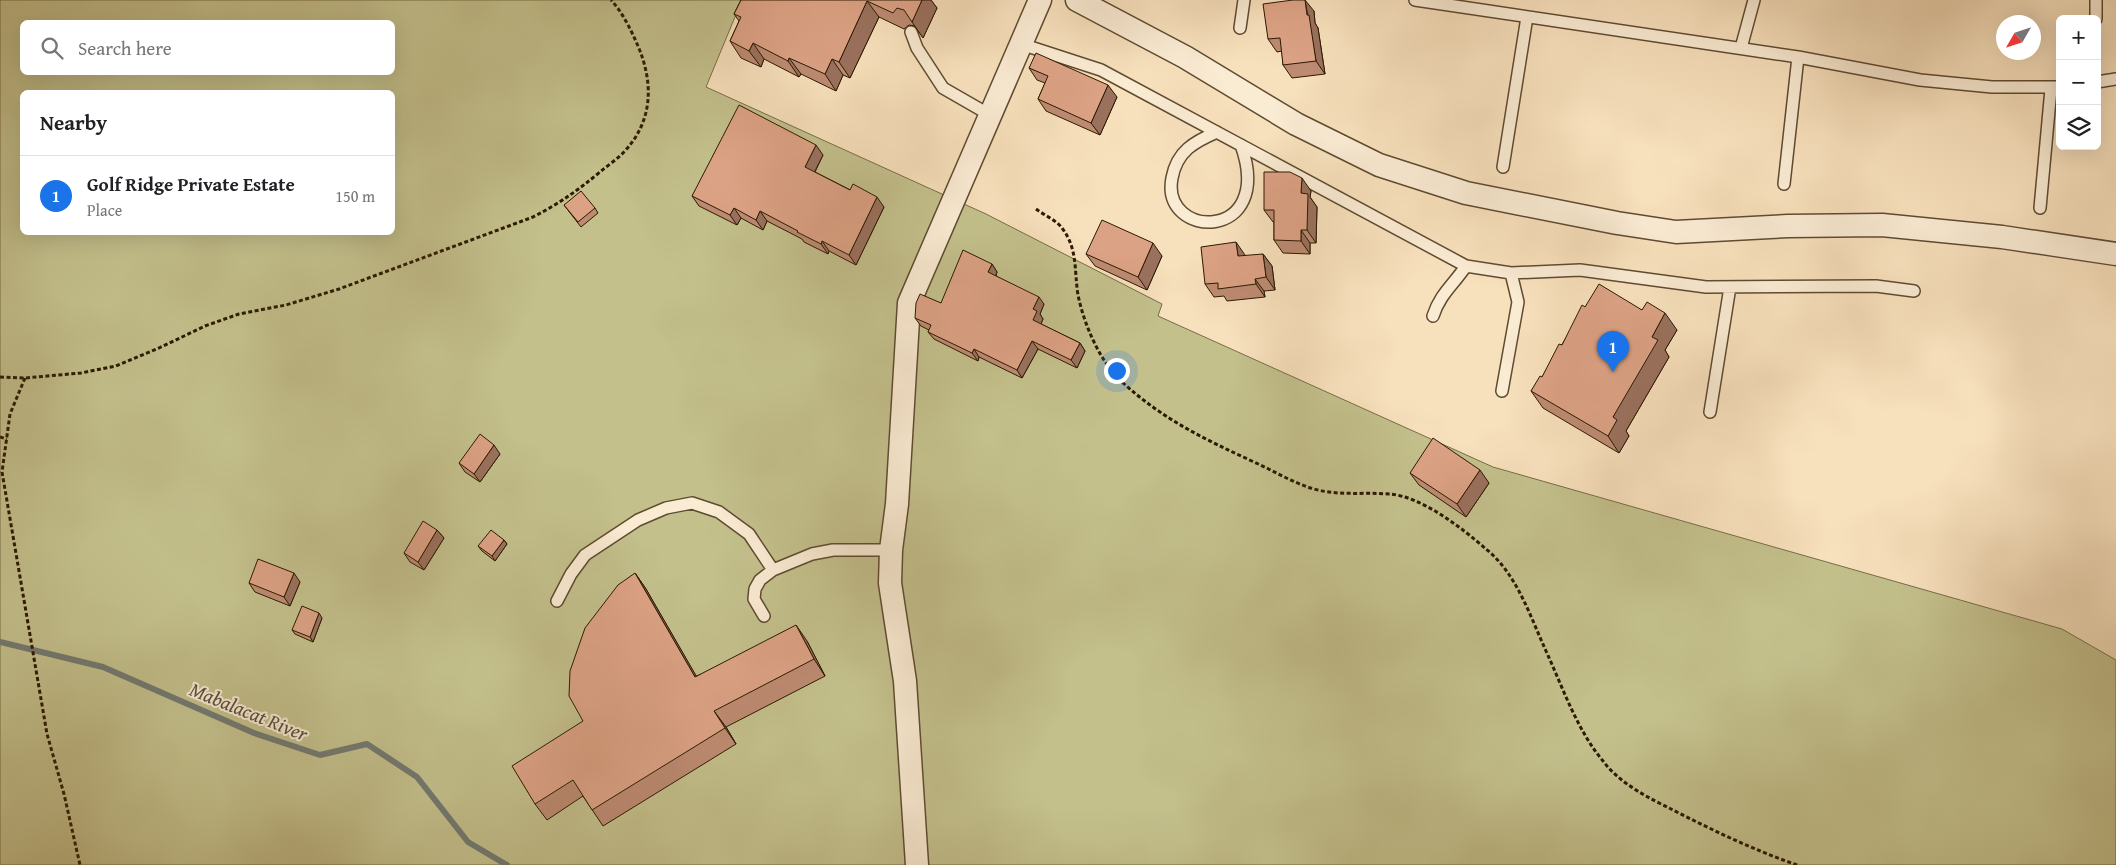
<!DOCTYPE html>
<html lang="en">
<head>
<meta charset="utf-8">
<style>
	body { margin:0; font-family:"Gentium Book Plus",serif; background:#f2f2f2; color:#202124 }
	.controls { position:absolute; right:15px; top:15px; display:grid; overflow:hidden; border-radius:8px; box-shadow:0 5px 20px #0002 }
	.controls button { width:45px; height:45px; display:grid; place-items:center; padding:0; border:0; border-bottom:1px solid #e0e0e0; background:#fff; color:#202124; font:25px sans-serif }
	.compass { position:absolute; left:1996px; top:15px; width:45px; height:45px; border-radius:50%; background:#fff; box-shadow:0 5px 20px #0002; rotate:231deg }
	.you { position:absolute; left:1116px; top:370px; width:18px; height:18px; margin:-12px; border:4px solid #fff; border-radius:50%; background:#1a73e8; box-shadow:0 0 0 8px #1a73e833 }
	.badge { display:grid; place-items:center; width:32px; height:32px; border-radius:50%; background:#1a73e8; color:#fff; font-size:16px; font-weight:700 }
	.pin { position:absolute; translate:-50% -41px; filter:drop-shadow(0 1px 2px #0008) }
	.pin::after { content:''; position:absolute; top:26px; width:18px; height:15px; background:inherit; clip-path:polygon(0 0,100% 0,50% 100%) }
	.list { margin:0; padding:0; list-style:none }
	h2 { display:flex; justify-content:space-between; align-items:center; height:65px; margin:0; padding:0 20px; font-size:21px }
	h2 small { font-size:16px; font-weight:400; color:#757577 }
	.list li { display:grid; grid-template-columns:32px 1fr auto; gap:15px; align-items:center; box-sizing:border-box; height:80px; padding:0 20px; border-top:1px solid #e0e0e0 }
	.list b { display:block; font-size:19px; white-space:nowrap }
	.list p { margin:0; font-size:16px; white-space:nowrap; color:#757577 }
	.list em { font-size:16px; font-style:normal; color:#757577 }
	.icon { flex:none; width:28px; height:28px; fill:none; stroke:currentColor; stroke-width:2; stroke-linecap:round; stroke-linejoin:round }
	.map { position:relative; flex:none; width:2116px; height:865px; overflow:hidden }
	.search { position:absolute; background:#fff; box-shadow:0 5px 20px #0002; left:20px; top:20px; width:375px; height:55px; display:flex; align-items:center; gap:12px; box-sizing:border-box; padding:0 18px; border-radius:8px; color:#757577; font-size:19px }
	.panel { position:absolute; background:#fff; box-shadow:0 5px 20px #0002; left:20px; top:90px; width:375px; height:145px; border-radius:8px }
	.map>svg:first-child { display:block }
	.green { fill:#c3c08c; stroke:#786c46; fill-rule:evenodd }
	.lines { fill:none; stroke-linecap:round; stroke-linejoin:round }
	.stream { stroke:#737a71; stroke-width:6 }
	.lane-casing { stroke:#5f4b30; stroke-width:14 }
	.street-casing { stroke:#5f4b30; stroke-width:25 }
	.path { stroke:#2c1901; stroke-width:3; stroke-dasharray:4 2.5; stroke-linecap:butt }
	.lane { stroke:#faebd3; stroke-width:11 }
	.street { stroke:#faebd3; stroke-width:22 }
	.wall { fill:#bd8b72; stroke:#2c1901 }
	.shaded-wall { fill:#9a715d; stroke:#2c1901 }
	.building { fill:#dca285; stroke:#2c1901 }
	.labels { text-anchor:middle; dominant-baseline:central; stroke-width:4; stroke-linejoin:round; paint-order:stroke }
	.water-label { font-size:20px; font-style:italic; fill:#565142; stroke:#faebd3 }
</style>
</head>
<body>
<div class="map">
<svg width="2116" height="865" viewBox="0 0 2116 865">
	<rect width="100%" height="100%" fill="#f7e0bc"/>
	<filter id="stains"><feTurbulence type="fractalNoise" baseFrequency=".004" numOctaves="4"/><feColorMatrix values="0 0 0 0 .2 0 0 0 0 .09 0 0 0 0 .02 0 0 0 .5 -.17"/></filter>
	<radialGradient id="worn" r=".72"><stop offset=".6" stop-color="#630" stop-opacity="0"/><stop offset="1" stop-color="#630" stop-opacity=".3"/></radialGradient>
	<!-- green -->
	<path class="green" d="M 0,0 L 742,0 L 706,87 L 986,214 L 1162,304 L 1158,316 L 1493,467 L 2062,629 L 2116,660 L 2116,865 L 0,865 ZM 22,22 L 392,22 L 392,72 L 22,72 ZM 22,92 L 392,92 L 392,232 L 22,232 Z"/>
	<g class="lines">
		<!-- stream -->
		<path class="stream" d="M 0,642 L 103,667 L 254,733 L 320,755 L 367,744 L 417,777 L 468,842 L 507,865"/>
		<!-- lane casing -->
		<g class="lane-casing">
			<path id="lane" d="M 1415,0 L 1798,57 L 1920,80 L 1992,87 L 2060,87
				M 2096,19 L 2096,0
				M 1240,28 L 1244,0
				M 911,32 L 917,48 L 943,88 L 990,115
				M 1021,44 L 1101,70 L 1466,266 L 1511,273 L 1580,270 L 1706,287 L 1876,286 L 1914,291
				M 1741,48 L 1754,0
				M 2097,82 L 2116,79
				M 1217,132 C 1194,142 1177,151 1172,178 C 1160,240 1276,243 1241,145
				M 1503,167 L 1527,17
				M 1784,184 L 1798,57
				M 2040,208 L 2051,89
				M 1433,316 C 1440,294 1454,284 1466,266
				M 1502,391 L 1518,302 L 1511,273
				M 1710,412 L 1730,287
				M 557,601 L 571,574 L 585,555 L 638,520 L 666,508 L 692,503 L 719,512 L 749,534 L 773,570
				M 764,616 L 754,599 L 755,589 L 760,580 L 773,570 L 812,554 L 833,550 L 891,550"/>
		</g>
		<!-- street casing -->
		<g class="street-casing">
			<path id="street" d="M 1077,0 L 1185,57 L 1296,124 L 1379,165 L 1466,193 L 1617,223 L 1676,232 L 1788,226 L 1882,225 L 2002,237 L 2116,254
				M 917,865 L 905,681 L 890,583 L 891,550 L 897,504 L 909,303 L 1040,0"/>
		</g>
		<!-- path -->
		<path class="path" d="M 1036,209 C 1044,215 1056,220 1062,228 C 1078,249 1074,270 1078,295 C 1084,324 1099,360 1121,381 C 1162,419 1204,439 1254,462 C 1274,471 1293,483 1314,489 C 1339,496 1363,492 1389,494 C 1421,496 1462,528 1486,549 C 1517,574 1530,616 1546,651 C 1563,688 1577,730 1603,761 C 1620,784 1649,798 1673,810 C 1714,831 1754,850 1797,865
			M 0,377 L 25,378 L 81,373 L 116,366 L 159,348 L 205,326 L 239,314 L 286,305 L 339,289 L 533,217 C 560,203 577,191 600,172 C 607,166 616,160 623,153 C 653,122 654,84 638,46 C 631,30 623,13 611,0
			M 25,378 L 10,414 L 2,472 L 47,734 L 64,794 L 80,865
			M 0,437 L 7,439"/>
		<!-- lane -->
		<use href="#lane" class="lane"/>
		<!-- street -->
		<use href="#street" class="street"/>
	</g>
	<!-- wall -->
	<path class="wall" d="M 741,0 L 931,0 L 937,8 L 923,38 L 915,26 L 909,25 L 904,29 L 879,17 L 850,78 L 843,75 L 836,91 L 801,74 L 799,77 L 764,59 L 761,67 L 741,58 L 730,41 L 739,21 L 734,14 Z
		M 1314,11 L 1315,23 L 1318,28 L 1325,74 L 1292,78 L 1283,65 L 1282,51 L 1277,52 L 1268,39 Z
		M 1029,68 L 1117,97 L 1100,135 L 1046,111 L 1038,99 L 1045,83 L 1037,80 Z
		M 823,155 L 815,172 L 884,207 L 856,265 L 829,251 L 828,254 L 804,242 L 802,239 L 767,221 L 763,230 L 741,218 L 737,225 L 699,206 L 692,196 Z
		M 1311,191 L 1310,197 L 1317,207 L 1316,243 L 1310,243 L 1310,254 L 1283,253 L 1274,240 L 1274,222 L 1273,222 L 1264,210 Z
		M 564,205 L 595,208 L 598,213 L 581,227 Z
		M 1086,254 L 1162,256 L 1147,290 L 1095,266 Z
		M 1263,254 L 1272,266 L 1275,290 L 1264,291 L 1265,297 L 1227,301 L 1224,296 L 1214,297 L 1205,284 Z
		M 992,264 L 997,272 L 996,276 L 1044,304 L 1040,314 L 1043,319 L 1041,324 L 1080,343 L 1085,351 L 1077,368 L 1038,349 L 1022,378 L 979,357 L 978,361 L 934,339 L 928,332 L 929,330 L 921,326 L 915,318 L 941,303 Z
		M 1585,307 L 1642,310 L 1677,330 L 1665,350 L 1669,357 L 1626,431 L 1629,436 L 1619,453 L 1543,408 L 1531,391 L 1542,377 Z
		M 500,454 L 480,482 L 465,472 L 459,463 Z
		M 1410,473 L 1489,483 L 1466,517 L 1419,485 Z
		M 437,530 L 444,538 L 424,570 L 410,562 L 404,553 Z
		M 504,540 L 507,544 L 495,561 L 482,551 L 478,546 Z
		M 635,573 L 646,589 L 696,676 L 807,641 L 825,676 L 726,727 L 736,744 L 603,826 L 583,796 L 547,820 L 535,804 L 583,721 Z
		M 300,582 L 290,606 L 255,592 L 249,583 Z
		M 322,618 L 313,642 L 295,634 L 292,630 Z"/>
	<!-- shaded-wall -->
	<path class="shaded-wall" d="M 922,0 L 931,0 L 937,8 L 923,38 L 912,22 Z
		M 1305,0 L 1314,11 L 1315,23 L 1318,28 L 1325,74 L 1316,61 Z
		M 867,1 L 879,17 L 850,78 L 839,62 Z
		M 753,43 L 764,59 L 761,67 L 749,51 Z
		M 789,58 L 801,74 L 799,77 L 788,61 Z
		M 832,59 L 843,75 L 836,91 L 825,74 Z
		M 1108,85 L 1117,97 L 1100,135 L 1091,123 Z
		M 816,145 L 823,155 L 812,177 L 805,167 Z
		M 1302,178 L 1311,191 L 1310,197 L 1317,207 L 1316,243 L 1307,230 L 1301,193 Z
		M 877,197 L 884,207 L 856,265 L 849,255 Z
		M 734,208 L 741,218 L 737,225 L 730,215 Z
		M 760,211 L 767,221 L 763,230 L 756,220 Z
		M 1301,230 L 1310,243 L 1310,254 L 1301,241 Z
		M 822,241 L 829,251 L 828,254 L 821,244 Z
		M 1236,242 L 1245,255 L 1247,269 L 1238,256 Z
		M 1153,243 L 1162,256 L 1147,290 L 1138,277 Z
		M 1263,254 L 1272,266 L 1275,290 L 1266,277 Z
		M 992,264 L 997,272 L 994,280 L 988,272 Z
		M 1255,279 L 1264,291 L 1265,297 L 1256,284 Z
		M 1039,297 L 1044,304 L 1040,314 L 1043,319 L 1039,328 L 1033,320 L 1033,309 Z
		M 1665,313 L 1677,330 L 1665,350 L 1669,357 L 1626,431 L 1629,436 L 1619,453 L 1608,436 L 1613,417 L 1652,337 Z
		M 1032,341 L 1038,349 L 1022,378 L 1017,370 Z
		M 1080,343 L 1085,351 L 1077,368 L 1071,360 Z
		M 974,349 L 979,357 L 978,361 L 972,353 Z
		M 494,445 L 500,454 L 480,482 L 474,474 Z
		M 1480,470 L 1489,483 L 1466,517 L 1457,504 Z
		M 437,530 L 444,538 L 424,570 L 418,562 Z
		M 504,540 L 507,544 L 495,561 L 492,556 Z
		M 294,573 L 300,582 L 290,606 L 284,597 Z
		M 635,573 L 646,589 L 706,693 L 695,677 Z
		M 319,613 L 322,618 L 313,642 L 310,637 Z
		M 796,625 L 807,641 L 825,676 L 814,659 Z
		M 714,711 L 726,727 L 736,744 L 725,728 Z"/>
	<!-- building -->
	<path class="building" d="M 741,0 L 922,0 L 912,22 L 904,10 L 897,8 L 893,13 L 867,1 L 839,62 L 832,59 L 825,74 L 789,58 L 788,61 L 753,43 L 749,51 L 730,41 L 741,17 L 734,14 Z
		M 1293,0 L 1305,0 L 1307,15 L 1309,15 L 1316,61 L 1283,65 L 1280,38 L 1268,39 L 1263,4 Z
		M 1036,53 L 1108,85 L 1091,123 L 1038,99 L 1048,76 L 1029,68 Z
		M 739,105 L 816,145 L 805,167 L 850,190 L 853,184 L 877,197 L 849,255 L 822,241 L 821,244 L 797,232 L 798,231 L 760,211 L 756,220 L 734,208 L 730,215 L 692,196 Z
		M 1264,172 L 1290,172 L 1302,178 L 1301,193 L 1308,194 L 1307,230 L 1301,230 L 1301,241 L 1274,240 L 1274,210 L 1264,210 Z
		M 581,191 L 595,208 L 578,222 L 564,205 Z
		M 1102,220 L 1153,243 L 1138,277 L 1086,254 Z
		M 1236,242 L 1238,256 L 1263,254 L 1266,277 L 1255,279 L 1256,284 L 1218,289 L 1218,283 L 1205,284 L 1201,247 Z
		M 963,250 L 992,264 L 988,272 L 1039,297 L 1033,309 L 1037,311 L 1033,320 L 1080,343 L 1071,360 L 1032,341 L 1017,370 L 974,349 L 972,353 L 928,332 L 931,325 L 915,318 L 916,303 L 920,294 L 941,303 Z
		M 1599,284 L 1642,310 L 1647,302 L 1665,313 L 1652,337 L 1658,340 L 1613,417 L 1617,420 L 1608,436 L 1531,391 L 1540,376 L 1542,377 L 1559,344 L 1562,345 L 1582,305 L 1585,307 Z
		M 480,434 L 494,445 L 474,474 L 459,463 Z
		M 1433,438 L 1480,470 L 1457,504 L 1410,473 Z
		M 423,521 L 437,530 L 418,562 L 404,553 Z
		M 491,530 L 504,540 L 492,556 L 478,546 Z
		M 258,559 L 294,573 L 284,597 L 249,583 Z
		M 635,573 L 695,677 L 796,625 L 814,659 L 714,711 L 725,728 L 592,810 L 573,780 L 535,804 L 512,766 L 583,721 L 569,696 L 570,671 L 585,628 L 618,585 Z
		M 302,606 L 319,613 L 310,637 L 292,630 Z"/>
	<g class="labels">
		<!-- water labels -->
		<g class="water-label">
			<text transform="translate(249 711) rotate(22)">Mabalacat River</text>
		</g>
	</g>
	<rect width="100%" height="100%" filter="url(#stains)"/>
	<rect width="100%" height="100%" fill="url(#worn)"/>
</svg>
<div class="controls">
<button>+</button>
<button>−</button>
<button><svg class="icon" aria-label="layers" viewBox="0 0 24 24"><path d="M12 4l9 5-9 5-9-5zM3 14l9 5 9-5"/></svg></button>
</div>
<svg class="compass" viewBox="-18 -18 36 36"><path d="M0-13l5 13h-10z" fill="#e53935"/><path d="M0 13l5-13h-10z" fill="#757577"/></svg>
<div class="you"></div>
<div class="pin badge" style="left:1613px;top:372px">1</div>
<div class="search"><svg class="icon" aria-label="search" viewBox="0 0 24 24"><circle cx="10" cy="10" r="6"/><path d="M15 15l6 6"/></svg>Search here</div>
<section class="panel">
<h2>Nearby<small></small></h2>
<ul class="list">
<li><span class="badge">1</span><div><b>Golf Ridge Private Estate</b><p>Place</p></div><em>150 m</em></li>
</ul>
</section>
</div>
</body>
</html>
